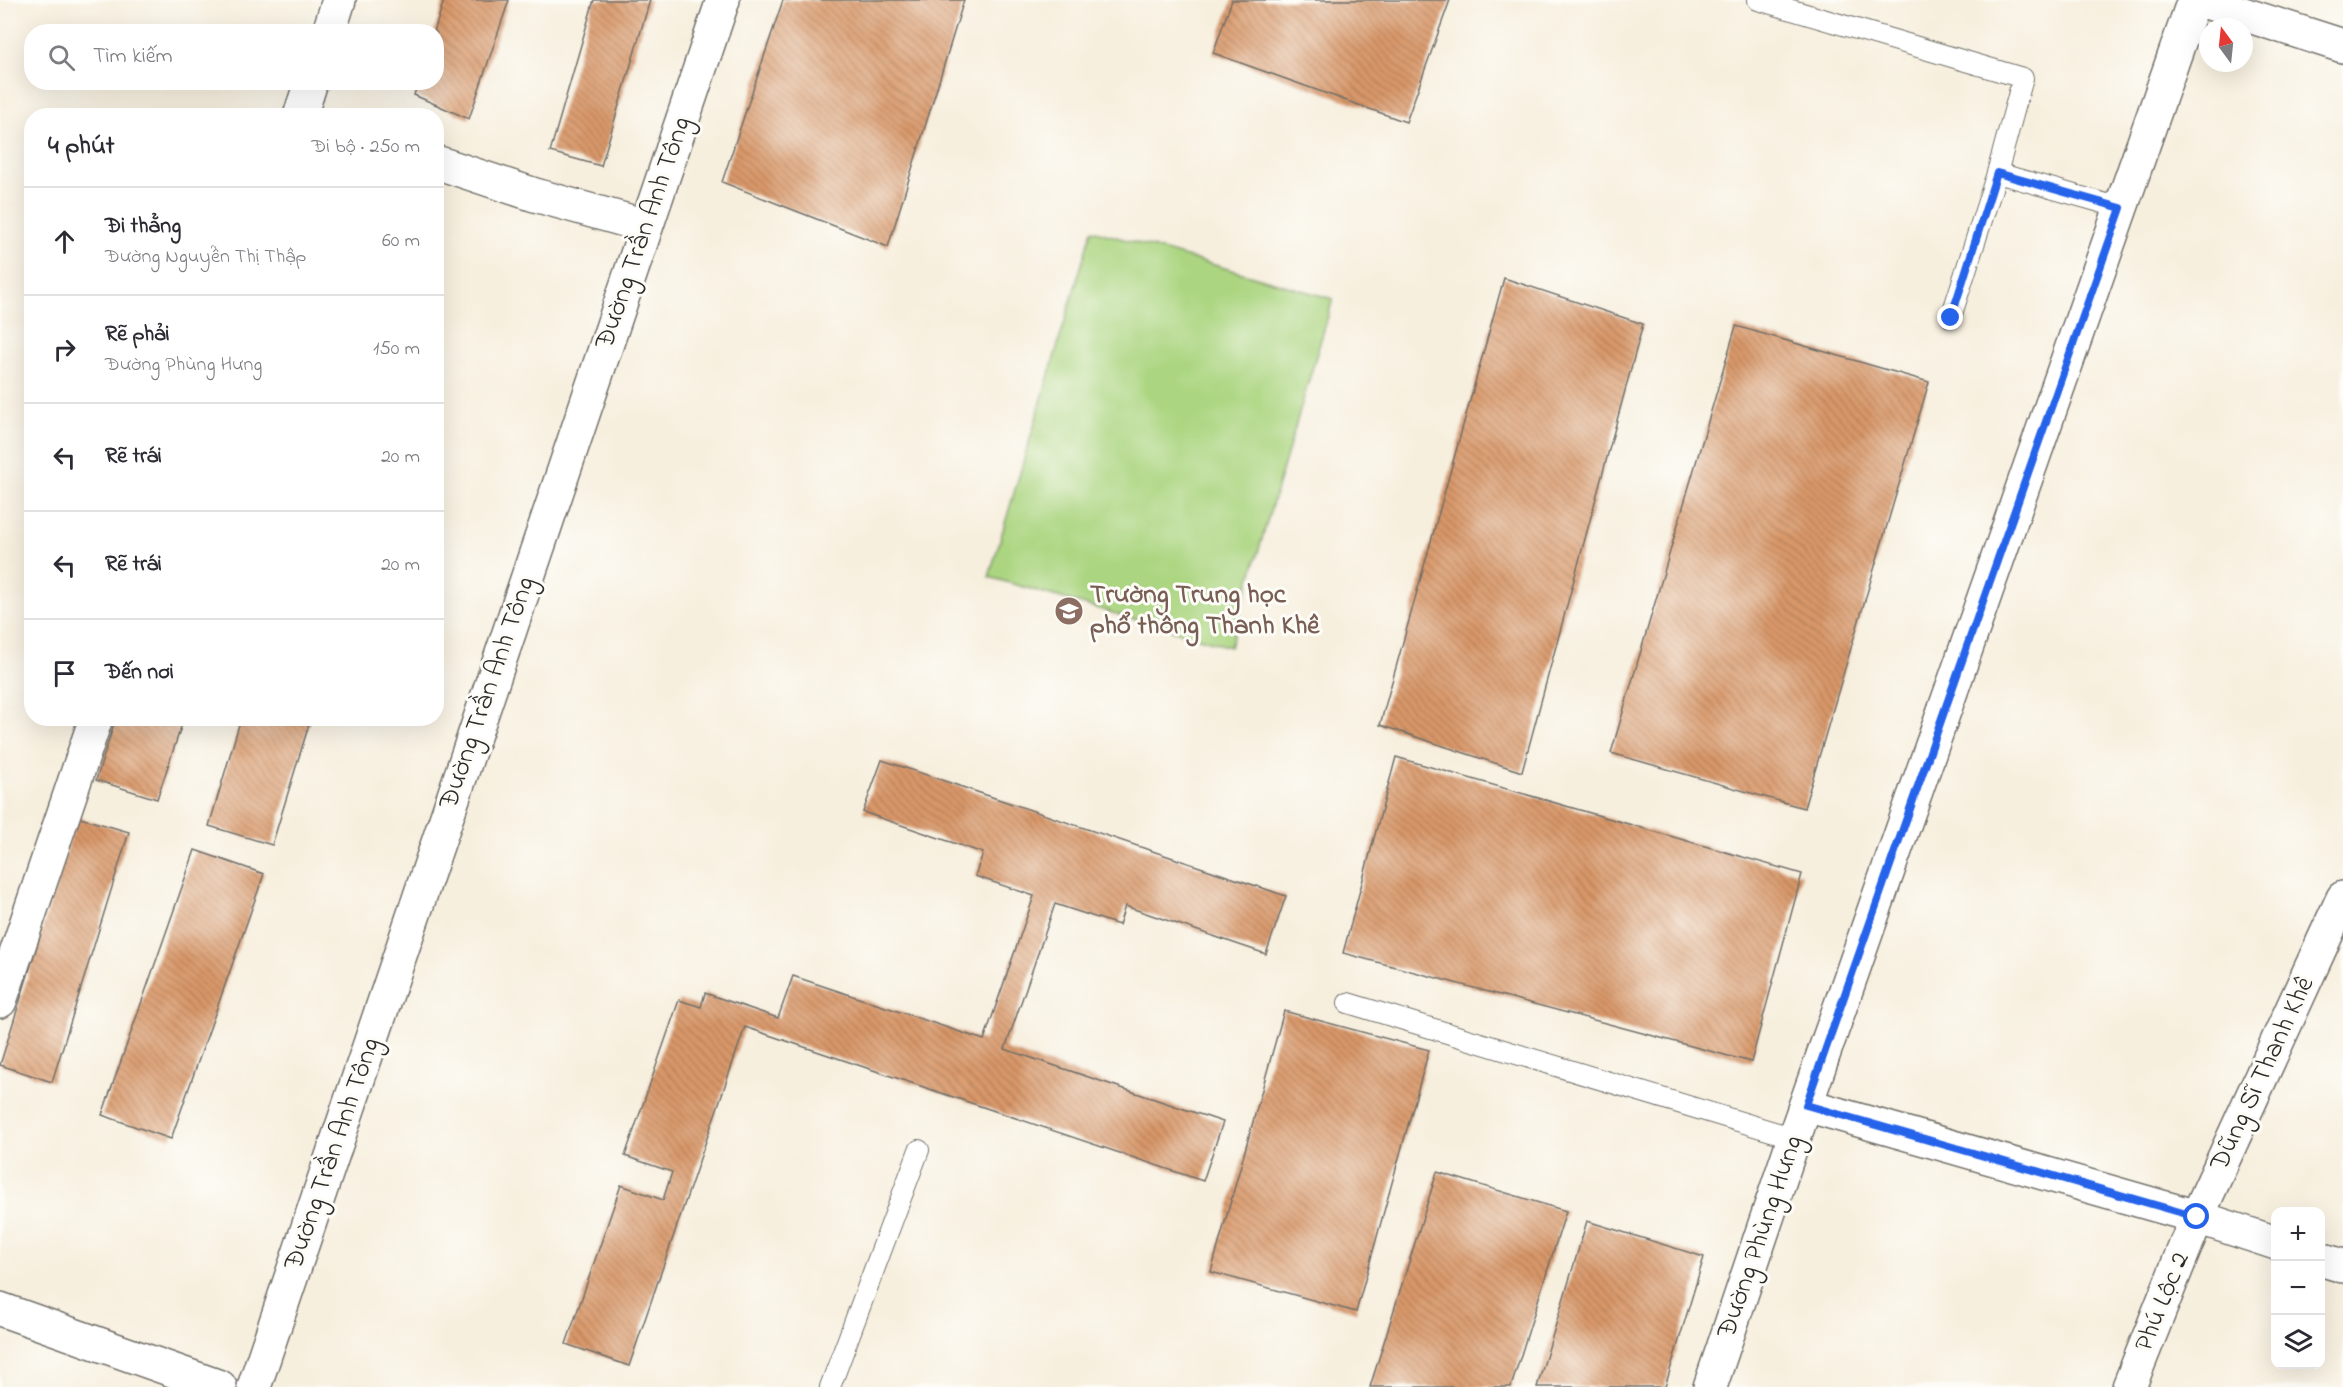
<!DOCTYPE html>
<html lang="vi">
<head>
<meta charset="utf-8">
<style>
	body { margin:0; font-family:"Indie Flower",sans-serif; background:#f2f2f3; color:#2b2b33 }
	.controls { position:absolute; right:18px; bottom:18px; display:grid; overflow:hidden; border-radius:12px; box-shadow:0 6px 24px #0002 }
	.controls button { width:54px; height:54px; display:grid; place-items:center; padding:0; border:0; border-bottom:2px solid #e1e1e2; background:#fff; color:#2b2b33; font:30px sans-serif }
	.compass { position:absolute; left:2199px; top:18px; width:54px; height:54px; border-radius:50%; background:#fff; box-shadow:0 6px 24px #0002; rotate:345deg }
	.stop { position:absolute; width:18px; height:18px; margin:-14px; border:4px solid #2563eb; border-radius:50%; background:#fff }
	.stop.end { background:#2563eb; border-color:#fff; box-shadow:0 2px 6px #0008 }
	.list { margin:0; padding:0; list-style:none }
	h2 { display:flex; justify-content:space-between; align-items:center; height:78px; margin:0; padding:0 24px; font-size:26px }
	h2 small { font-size:20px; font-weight:400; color:#7c7c81 }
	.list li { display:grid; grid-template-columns:39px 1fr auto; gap:18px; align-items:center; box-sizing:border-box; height:108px; padding:0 24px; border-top:2px solid #e1e1e2 }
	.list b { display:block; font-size:22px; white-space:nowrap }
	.list p { margin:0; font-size:20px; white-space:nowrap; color:#7c7c81 }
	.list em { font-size:20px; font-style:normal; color:#7c7c81 }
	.icon { flex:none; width:33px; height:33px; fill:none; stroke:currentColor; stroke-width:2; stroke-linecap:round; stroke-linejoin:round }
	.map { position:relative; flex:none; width:2343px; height:1387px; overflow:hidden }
	.search { position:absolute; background:#fff; box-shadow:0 6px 24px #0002; left:24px; top:24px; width:420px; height:66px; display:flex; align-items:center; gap:15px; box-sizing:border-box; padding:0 21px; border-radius:24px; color:#7c7c81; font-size:22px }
	.panel { position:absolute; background:#fff; box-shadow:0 6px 24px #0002; left:24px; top:108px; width:420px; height:618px; border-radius:24px }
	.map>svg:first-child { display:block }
	.green { fill:#abd580; stroke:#6b8056; stroke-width:1.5 }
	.building { fill:url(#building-back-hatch) }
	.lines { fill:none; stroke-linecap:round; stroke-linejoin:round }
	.lane-casing { stroke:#72706a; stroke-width:22 }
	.street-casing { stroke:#72706a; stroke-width:36 }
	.secondary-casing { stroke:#72706a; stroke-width:36 }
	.lane { stroke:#fff; stroke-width:20 }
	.street { stroke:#fff; stroke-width:33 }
	.secondary { stroke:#fff; stroke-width:33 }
	.route { stroke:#2563eb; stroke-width:8 }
	.labels { text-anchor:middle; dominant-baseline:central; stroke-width:6; stroke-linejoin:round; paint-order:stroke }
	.street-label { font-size:27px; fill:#2b2b2b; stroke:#fdfcf7 }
	.education-label { font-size:27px; font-weight:bold; fill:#785e54; stroke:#fdfcf7; text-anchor:start }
</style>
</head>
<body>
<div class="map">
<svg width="2343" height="1387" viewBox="0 0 2343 1387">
	<defs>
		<pattern id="building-back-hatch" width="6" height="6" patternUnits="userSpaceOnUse" patternTransform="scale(1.5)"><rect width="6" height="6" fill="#d99869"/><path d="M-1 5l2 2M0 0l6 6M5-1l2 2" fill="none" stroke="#b07c57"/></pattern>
	</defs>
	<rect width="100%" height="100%" fill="#fdfcf7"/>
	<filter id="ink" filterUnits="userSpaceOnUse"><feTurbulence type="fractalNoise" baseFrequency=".0167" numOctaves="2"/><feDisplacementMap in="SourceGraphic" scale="12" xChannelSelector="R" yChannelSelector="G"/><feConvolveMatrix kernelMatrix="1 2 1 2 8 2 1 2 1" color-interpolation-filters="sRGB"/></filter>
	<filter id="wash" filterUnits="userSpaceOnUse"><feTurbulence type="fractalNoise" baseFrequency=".008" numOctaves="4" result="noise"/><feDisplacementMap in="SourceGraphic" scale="24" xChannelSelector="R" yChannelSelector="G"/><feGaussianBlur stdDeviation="1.35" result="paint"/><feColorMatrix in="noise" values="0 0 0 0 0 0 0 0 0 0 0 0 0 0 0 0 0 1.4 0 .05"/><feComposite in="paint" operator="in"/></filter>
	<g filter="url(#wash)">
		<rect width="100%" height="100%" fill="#f7efde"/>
		<!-- green -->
		<path class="green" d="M 1092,230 L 1333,299 L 1230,647 L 989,577 Z"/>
		<g id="blocks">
			<!-- building -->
			<path class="building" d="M 444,0 L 509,0 L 469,119 L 414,95 L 418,82 L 436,82 L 436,32 L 434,32 Z
				M 594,0 L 650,0 L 601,166 L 550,152 Z
				M 783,0 L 964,0 L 888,247 L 722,182 Z
				M 1232,0 L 1450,0 L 1406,122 L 1213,53 Z
				M 1504,278 L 1643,324 L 1522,772 L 1380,725 Z
				M 1736,326 L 1929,382 L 1804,808 L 1611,753 Z
				M 116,718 L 184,718 L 157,799 L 96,780 Z
				M 241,718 L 311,718 L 272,845 L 209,826 Z
				M 1396,757 L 1802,874 L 1751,1062 L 1343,953 Z
				M 882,760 L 1286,896 L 1266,954 L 1125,906 L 1119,925 L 1055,904 L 1005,1049 L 1223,1122 L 1203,1181 L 745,1027 L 629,1366 L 566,1344 L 621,1185 L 663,1200 L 672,1172 L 625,1156 L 679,1000 L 701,1007 L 705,993 L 778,1018 L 793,976 L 984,1040 L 1034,896 L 975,876 L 983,853 L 863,812 Z
				M 77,817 L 129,832 L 52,1082 L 0,1065 Z
				M 195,850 L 264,874 L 171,1139 L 102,1115 Z
				M 1284,1011 L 1429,1050 L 1356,1312 L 1211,1272 Z
				M 1437,1172 L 1566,1211 L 1511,1387 L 1370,1387 Z
				M 1587,1221 L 1704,1257 L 1665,1387 L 1537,1387 Z"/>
		</g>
	</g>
	<g filter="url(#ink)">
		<use href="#blocks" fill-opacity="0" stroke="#72706a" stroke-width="1.5"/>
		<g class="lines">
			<!-- lane casing -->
			<g class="lane-casing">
				<path id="lane" d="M 1758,0 L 2023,78 L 1997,173 L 2121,208
					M 1951,317 L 1997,173
					M 1348,1003 L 1794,1138
					M 830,1387 L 919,1150"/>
			</g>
			<!-- street casing -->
			<g class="street-casing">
				<path id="street" d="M 2200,0 L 2343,46
					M 329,32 L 339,0
					M 300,116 L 311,82
					M 436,162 L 535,195 L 646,226
					M 0,1001 L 96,718
					M 1806,1105 L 2197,1217 L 2276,1243
					M 2320,1259 L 2343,1266
					M 254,1387 L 723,0
					M 2129,1387 L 2197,1217 L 2343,898"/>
			</g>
			<!-- secondary casing -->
			<g class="secondary-casing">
				<path id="secondary" d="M 0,1309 L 220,1387
					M 1710,1387 L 1794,1138 L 2194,0"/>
			</g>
			<!-- lane -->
			<use href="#lane" class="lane"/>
			<!-- street -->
			<use href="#street" class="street"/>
			<!-- secondary -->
			<use href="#secondary" class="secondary"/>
		</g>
	</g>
	<g class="lines" filter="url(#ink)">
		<!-- route -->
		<path class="route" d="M 1951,318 L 1997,173 L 2121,208 L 1806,1105 L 2197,1217"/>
	</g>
	<!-- icons -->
	<defs>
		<g id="school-disc" transform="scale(1.5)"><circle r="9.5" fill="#8d6e63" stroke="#fdfcf7"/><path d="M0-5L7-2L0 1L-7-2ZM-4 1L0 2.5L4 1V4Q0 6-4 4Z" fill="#fff"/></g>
	</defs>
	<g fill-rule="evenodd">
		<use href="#school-disc" x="1069" y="611"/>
	</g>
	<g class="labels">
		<!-- street labels -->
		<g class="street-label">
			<text transform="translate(644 233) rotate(-71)">Đường Trần Anh Tông</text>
			<text transform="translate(488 693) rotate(-71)">Đường Trần Anh Tông</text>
			<text transform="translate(2263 1074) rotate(-65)">Dũng Sĩ Thanh Khê</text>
			<text transform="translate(333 1154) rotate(-71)">Đường Trần Anh Tông</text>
			<text transform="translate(1761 1237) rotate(-71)">Đường Phùng Hưng</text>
			<text transform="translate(2163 1302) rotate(-68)">Phú Lộc 2</text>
		</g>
		<!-- education labels -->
		<g class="education-label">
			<text x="1090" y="595">Trường Trung học<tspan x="1090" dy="31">phổ thông Thanh Khê</tspan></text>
		</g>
	</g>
</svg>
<div class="controls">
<button>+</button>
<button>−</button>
<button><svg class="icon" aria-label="layers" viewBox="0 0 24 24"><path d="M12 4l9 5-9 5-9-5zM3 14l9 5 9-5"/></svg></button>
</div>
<svg class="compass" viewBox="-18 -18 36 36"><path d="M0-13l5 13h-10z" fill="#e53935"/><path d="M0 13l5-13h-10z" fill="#7c7c81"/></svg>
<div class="stop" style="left:2197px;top:1217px"></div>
<div class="stop end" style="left:1951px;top:318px"></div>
<div class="search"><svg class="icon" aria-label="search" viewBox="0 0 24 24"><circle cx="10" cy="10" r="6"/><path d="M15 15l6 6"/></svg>Tìm kiếm</div>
<section class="panel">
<h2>4 phút<small>Đi bộ · 250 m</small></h2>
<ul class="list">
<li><svg class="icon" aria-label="ahead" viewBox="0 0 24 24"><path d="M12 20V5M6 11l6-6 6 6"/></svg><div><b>Đi thẳng</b><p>Đường Nguyễn Thị Thập</p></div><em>60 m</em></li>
<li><svg class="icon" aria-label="right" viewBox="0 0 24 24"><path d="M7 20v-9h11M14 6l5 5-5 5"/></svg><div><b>Rẽ phải</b><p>Đường Phùng Hưng</p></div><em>150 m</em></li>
<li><svg class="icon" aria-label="left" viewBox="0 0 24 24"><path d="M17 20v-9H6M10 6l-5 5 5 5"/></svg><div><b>Rẽ trái</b></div><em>20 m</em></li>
<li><svg class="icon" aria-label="left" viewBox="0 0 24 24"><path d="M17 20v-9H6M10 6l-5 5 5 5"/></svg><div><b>Rẽ trái</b></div><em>20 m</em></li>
<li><svg class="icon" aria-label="arrive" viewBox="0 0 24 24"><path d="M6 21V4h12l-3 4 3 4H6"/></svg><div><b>Đến nơi</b></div></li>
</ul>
</section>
</div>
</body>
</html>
